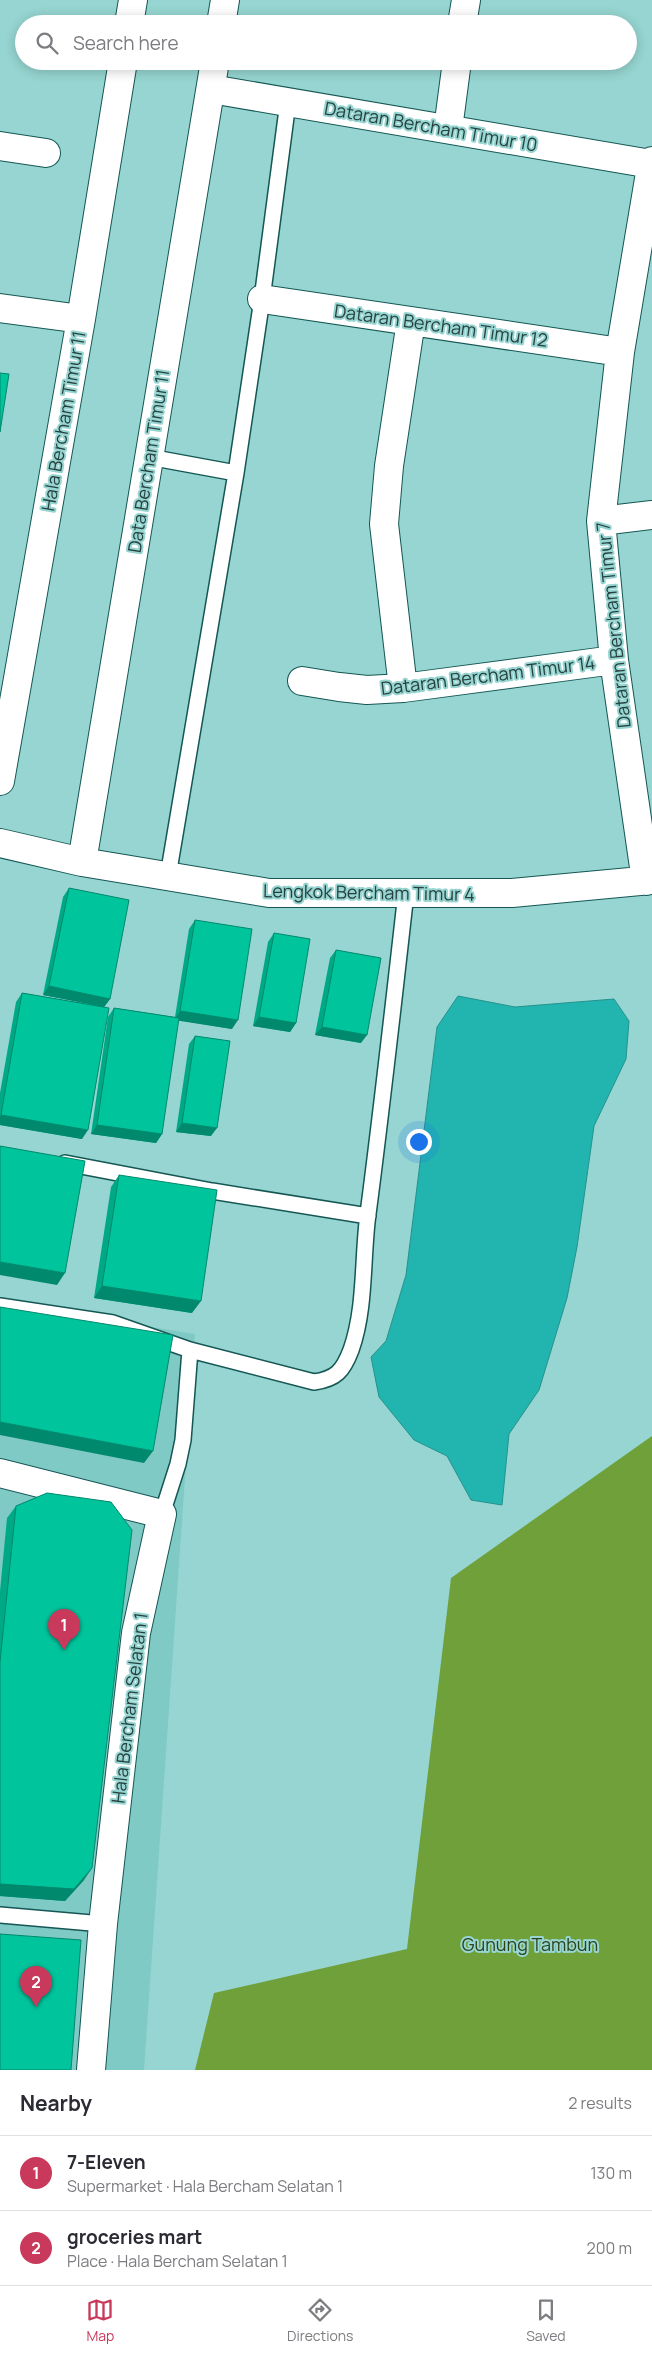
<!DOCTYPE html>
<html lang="en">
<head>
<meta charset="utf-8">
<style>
	body { margin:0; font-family:Manrope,sans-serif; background:#f2f2f3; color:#2b2b33 }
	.you { position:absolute; left:418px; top:1141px; width:18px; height:18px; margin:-12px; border:4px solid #fff; border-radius:50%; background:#1a73e8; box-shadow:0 0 0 8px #1a73e833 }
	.badge { display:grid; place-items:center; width:32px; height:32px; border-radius:50%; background:#c8395b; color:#fff; font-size:16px; font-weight:700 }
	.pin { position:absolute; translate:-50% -41px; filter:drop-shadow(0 1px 2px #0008) }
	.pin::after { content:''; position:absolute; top:26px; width:18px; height:15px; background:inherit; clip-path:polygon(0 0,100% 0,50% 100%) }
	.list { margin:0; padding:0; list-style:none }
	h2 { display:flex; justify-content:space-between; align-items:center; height:65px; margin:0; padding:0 20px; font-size:21px }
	h2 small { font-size:16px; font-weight:400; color:#7c7c81 }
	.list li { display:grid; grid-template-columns:32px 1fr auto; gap:15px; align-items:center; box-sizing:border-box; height:75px; padding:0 20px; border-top:1px solid #e1e1e2 }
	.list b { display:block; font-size:19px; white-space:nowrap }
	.list p { margin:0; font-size:16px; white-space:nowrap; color:#7c7c81 }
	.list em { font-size:16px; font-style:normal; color:#7c7c81 }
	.icon { flex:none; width:28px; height:28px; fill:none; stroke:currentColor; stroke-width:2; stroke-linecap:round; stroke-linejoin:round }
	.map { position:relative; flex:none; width:652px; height:2070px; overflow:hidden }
	.search { position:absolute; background:#fff; box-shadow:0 2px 12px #0003; left:15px; right:15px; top:15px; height:55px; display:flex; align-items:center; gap:12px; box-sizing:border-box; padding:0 18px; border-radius:28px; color:#7c7c81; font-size:19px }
	.sheet { height:215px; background:#fff }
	nav { display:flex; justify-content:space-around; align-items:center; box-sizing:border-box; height:70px; border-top:1px solid #e1e1e2; background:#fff; font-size:14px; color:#7c7c81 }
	nav a { display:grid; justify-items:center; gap:2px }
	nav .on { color:#c8395b }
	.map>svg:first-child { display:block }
	.built { fill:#80cac6 }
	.forest { fill:#6fa039 }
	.water { fill:#22b5af; stroke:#24928d }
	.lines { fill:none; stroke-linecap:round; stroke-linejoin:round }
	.lane-casing { stroke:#145754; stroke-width:18 }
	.street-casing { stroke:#145754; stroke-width:30 }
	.secondary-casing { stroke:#145754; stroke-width:30 }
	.lane { stroke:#fff; stroke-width:15 }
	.street { stroke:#fff; stroke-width:28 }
	.secondary { stroke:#fff; stroke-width:28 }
	.wall { fill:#00a986 }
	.shaded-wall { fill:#00896d }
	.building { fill:#00c49c; stroke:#00896d }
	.labels { text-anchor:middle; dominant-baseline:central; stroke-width:4; stroke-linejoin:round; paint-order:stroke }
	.street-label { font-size:18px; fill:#27413f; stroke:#96d5d1 }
	.park-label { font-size:18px; fill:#2d4219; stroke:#96d5d1 }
</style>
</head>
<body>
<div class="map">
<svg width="652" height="2070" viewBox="0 0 652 2070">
	<rect width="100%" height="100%" fill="#96d5d1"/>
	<!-- built -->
	<path class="built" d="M 0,1303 L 195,1334 L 144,2070 L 0,2070 Z"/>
	<!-- forest -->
	<path class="forest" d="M 652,1436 L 652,2070 L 195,2070 L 214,1993 L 407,1949 L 451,1578 Z"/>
	<!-- water -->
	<path class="water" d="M 458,996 L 515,1007 L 614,999 L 629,1021 L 626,1059 L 594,1126 L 577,1247 L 567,1298 L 539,1390 L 509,1434 L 502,1505 L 471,1500 L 447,1456 L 414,1440 L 379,1397 L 371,1357 L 386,1341 L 406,1275 L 437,1027 Z"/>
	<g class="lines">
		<!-- lane casing -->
		<g class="lane-casing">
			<path id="lane" d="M 149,457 L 236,473
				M 168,876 L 236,473 L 262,299 L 288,102
				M 65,1163 L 212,1191 L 368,1216
				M 0,1306 L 113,1323 L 190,1350 L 314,1382 C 336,1379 343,1371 351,1350 C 366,1308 362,1258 368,1214 C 382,1107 394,1000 406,893
				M 162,1514 L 178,1464 L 183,1440 L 190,1350
				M 0,1915 L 103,1924"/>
		</g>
		<!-- street casing -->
		<g class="street-casing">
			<path id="street" d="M 221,24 L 225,0
				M 462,24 L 466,0
				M 211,89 L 651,164
				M 448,129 L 457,61
				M 0,146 L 46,153
				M 262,299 L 620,352
				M 601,521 L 652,515
				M 302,681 L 339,687 L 367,690 L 403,688 L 614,660
				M 403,688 L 384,524 L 389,466 L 411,321
				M 0,843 L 82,862 L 269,893 L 512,893 L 652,880
				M 82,862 L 215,61
				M 646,881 L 614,660 L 601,521 L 620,352 L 652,161
				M 0,1473 L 162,1514 L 136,1633 L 103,1924 L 91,2070"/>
		</g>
		<!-- secondary casing -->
		<g class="secondary-casing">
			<path id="secondary" d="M 129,24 L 133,0
				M 0,308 L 81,319
				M 0,781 L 81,319 L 123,61"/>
		</g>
		<!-- lane -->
		<use href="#lane" class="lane"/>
		<!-- street -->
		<use href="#street" class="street"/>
		<!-- secondary -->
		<use href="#secondary" class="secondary"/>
	</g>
	<!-- wall -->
	<path class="wall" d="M 69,888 L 110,999 L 104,1007 L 82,1139 L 0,1125 L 0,1093 L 16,1002 L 22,993 L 100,1006 L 43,995 L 63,897 Z
		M 195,920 L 232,1029 L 178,1020 L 162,1134 L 156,1143 L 91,1134 L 108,1017 L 114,1008 L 175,1017 L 189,929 Z
		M 274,933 L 296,1023 L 290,1032 L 253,1026 L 268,942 Z
		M 336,950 L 361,1043 L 315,1035 L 330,958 Z
		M 195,1036 L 211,1136 L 176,1132 L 189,1044 Z
		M 119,1175 L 192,1313 L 94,1298 L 111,1187 Z
		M 16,1506 L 84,1880 L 65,1901 L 0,1896 L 0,1591 L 7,1518 Z"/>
	<!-- shaded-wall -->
	<path class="shaded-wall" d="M 49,986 L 110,999 L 104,1007 L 43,995 Z
		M 180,1011 L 238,1020 L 232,1029 L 174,1020 Z
		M 259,1017 L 296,1023 L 290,1032 L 253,1026 Z
		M 322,1027 L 367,1035 L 361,1043 L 315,1035 Z
		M 1,1115 L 88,1130 L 82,1139 L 0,1125 L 0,1116 Z
		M 182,1123 L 217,1128 L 211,1136 L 176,1132 Z
		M 97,1125 L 162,1134 L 156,1143 L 91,1134 Z
		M 0,1262 L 65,1273 L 57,1285 L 0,1275 Z
		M 102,1286 L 201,1301 L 192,1313 L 94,1298 Z
		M 0,1422 L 153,1451 L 144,1463 L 0,1435 Z
		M 92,1868 L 84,1880 L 65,1901 L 0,1896 L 0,1884 Z"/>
	<!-- building -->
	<path class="building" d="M 0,373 L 9,374 L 0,432 Z
		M 69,888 L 129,900 L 110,999 L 49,986 Z
		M 195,920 L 252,929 L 238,1020 L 180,1011 Z
		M 274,933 L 310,939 L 296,1023 L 259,1017 Z
		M 336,950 L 381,958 L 367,1035 L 322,1027 Z
		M 22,993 L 109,1008 L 88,1130 L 1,1115 Z
		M 114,1008 L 179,1018 L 162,1134 L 97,1125 Z
		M 195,1036 L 230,1041 L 217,1128 L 182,1123 Z
		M 0,1146 L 85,1161 L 65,1273 L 0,1262 Z
		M 119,1175 L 217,1190 L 201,1301 L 102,1286 Z
		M 0,1307 L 173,1335 L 153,1451 L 0,1422 Z
		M 47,1493 L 111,1502 L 132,1530 L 92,1868 L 74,1889 L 0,1884 L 0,1662 L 16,1506 Z
		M 0,1934 L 81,1940 L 71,2070 L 0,2070 Z"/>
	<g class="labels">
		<!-- street labels -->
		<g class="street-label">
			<text transform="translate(431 126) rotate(10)">Dataran Bercham Timur 10</text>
			<text transform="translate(441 325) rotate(8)">Dataran Bercham Timur 12</text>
			<text transform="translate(63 421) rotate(-80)">Hala Bercham Timur 11</text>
			<text transform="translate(148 461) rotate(-81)">Data Bercham Timur 11</text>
			<text transform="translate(613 625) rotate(-96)">Dataran Bercham Timur 7</text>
			<text transform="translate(488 675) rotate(-7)">Dataran Bercham Timur 14</text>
			<text transform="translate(369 892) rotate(1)">Lengkok Bercham Timur 4</text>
			<text transform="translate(129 1708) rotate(-83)">Hala Bercham Selatan 1</text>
		</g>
		<!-- park labels -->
		<g class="park-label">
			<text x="530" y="1944">Gunung Tambun</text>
		</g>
	</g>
</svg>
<div class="you"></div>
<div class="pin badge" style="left:64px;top:1650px">1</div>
<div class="pin badge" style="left:36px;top:2007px">2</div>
<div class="search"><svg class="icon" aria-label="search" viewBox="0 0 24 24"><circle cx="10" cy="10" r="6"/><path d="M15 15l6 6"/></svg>Search here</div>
</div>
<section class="sheet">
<h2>Nearby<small>2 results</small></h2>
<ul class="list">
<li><span class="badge">1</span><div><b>7-Eleven</b><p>Supermarket · Hala Bercham Selatan 1</p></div><em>130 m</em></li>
<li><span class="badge">2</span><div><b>groceries mart</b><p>Place · Hala Bercham Selatan 1</p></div><em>200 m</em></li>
</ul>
</section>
<nav>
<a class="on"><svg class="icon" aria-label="map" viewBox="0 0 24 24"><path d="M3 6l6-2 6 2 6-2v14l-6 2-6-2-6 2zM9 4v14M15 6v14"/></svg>Map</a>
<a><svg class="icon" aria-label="directions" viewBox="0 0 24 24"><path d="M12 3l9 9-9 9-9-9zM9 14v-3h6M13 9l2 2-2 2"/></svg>Directions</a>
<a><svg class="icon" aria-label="saved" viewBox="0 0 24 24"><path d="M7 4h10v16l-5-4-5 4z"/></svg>Saved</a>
</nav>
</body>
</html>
